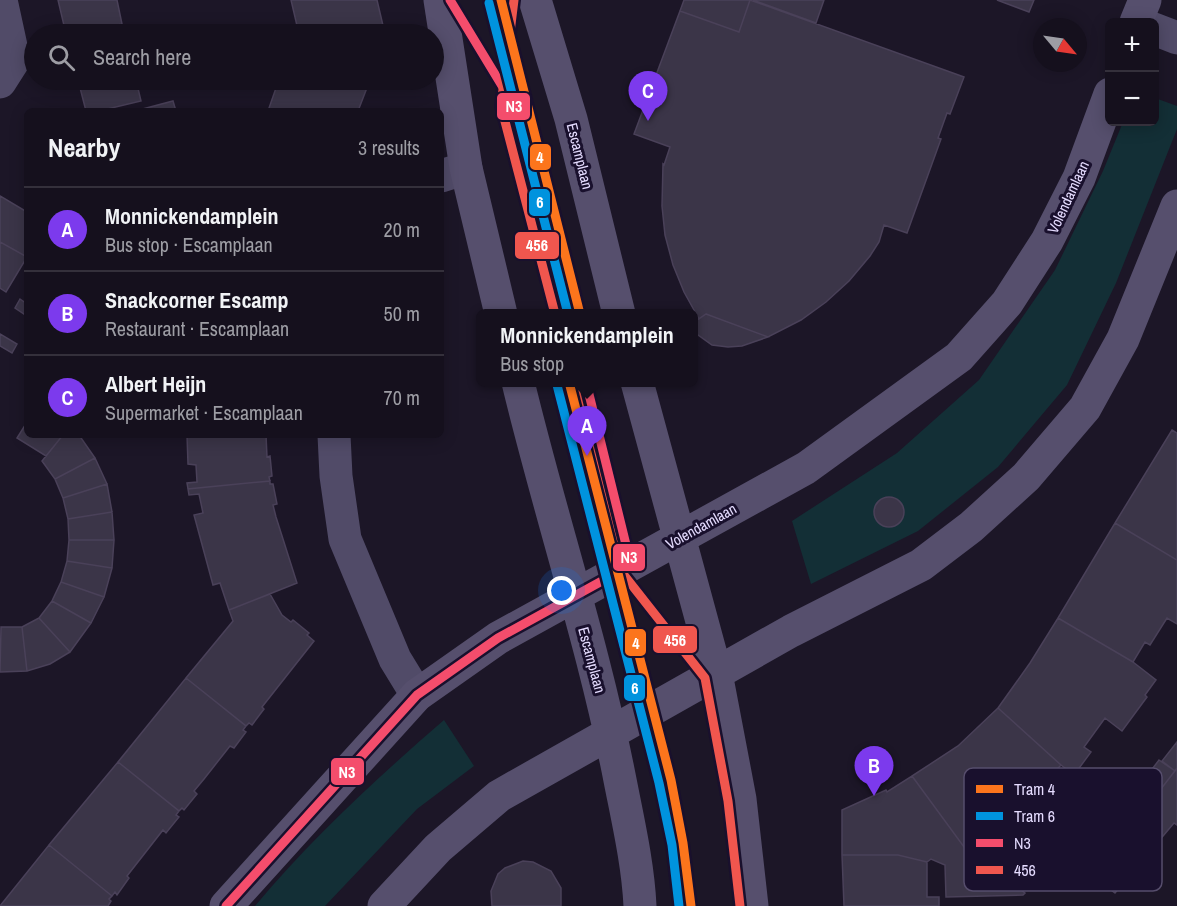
<!DOCTYPE html>
<html lang="en">
<head>
<meta charset="utf-8">
<style>
	body { margin:0; font-family:"Archivo Narrow",sans-serif; background:#221e2a; color:#f1f3f6 }
	.controls { position:absolute; right:18px; top:18px; display:grid; overflow:hidden; border-radius:9px; box-shadow:0 3px 15px #0003 }
	.controls button { width:54px; height:54px; display:grid; place-items:center; padding:0; border:0; border-bottom:2px solid #34303b; background:#15101d; color:#f1f3f6; font:30px sans-serif }
	.compass { position:absolute; left:1033px; top:18px; width:54px; height:54px; border-radius:50%; background:#15101d; box-shadow:0 3px 15px #0003; rotate:119deg }
	.you { position:absolute; left:562px; top:591px; width:21px; height:21px; margin:-15px; border:4px solid #fff; border-radius:50%; background:#1a73e8; box-shadow:0 0 0 9px #1a73e833 }
	.badge { display:grid; place-items:center; width:39px; height:39px; border-radius:50%; background:#7c3aed; color:#fff; font-size:20px; font-weight:700 }
	.pin { position:absolute; translate:-50% -50px; filter:drop-shadow(0 2px 3px #0008) }
	.pin::after { content:''; position:absolute; top:32px; width:21px; height:18px; background:inherit; clip-path:polygon(0 0,100% 0,50% 100%) }
	.popup { position:absolute; left:476px; top:309px; width:222px; height:78px; box-sizing:border-box; display:grid; place-content:center; border-radius:9px; background:#15101d; filter:drop-shadow(0 2px 4px #0005); font-size:20px; white-space:nowrap; color:#9d9da4 }
	.popup b { font-size:22px; color:#f1f3f6 }
	.popup::after { content:''; position:absolute; left:50%; top:100%; margin-left:-12px; border:12px solid transparent; border-top-color:#15101d }
	.list { margin:0; padding:0; list-style:none }
	h2 { display:flex; justify-content:space-between; align-items:center; height:78px; margin:0; padding:0 24px; font-size:26px }
	h2 small { font-size:20px; font-weight:400; color:#9d9da4 }
	.list li { display:grid; grid-template-columns:39px 1fr auto; gap:18px; align-items:center; box-sizing:border-box; height:84px; padding:0 24px; border-top:2px solid #34303b }
	.list b { display:block; font-size:22px; white-space:nowrap }
	.list p { margin:0; font-size:20px; white-space:nowrap; color:#9d9da4 }
	.list em { font-size:20px; font-style:normal; color:#9d9da4 }
	.icon { flex:none; width:33px; height:33px; fill:none; stroke:currentColor; stroke-width:2; stroke-linecap:round; stroke-linejoin:round }
	.map { position:relative; flex:none; width:1177px; height:906px; overflow:hidden }
	.search { position:absolute; background:#15101d; box-shadow:0 3px 15px #0003; left:24px; top:24px; width:420px; height:66px; display:flex; align-items:center; gap:15px; box-sizing:border-box; padding:0 21px; border-radius:33px; color:#9d9da4; font-size:22px }
	.panel { position:absolute; background:#15101d; box-shadow:0 3px 15px #0003; left:24px; top:108px; width:420px; height:330px; border-radius:9px }
	.map>svg:first-child { display:block }
	.green { fill:#132f36 }
	.building { fill:#3b3548; stroke:#4a4159; stroke-width:1.5 }
	.lines { fill:none; stroke-linecap:round; stroke-linejoin:round }
	.street { stroke:#514b68; stroke-width:33 }
	.secondary { stroke:#564f6d; stroke-width:33 }
	.bus-1-casing { stroke:#19102d; stroke-width:14 }
	.bus-2-casing { stroke:#19102d; stroke-width:14 }
	.bus-1 { stroke:#f44d6c; stroke-width:9 }
	.bus-2 { stroke:#f0564e; stroke-width:9 }
	.tram-1-casing { stroke:#19102d; stroke-width:14 }
	.tram-2-casing { stroke:#19102d; stroke-width:14 }
	.tram-1 { stroke:#fc751c; stroke-width:9 }
	.tram-2 { stroke:#0093de; stroke-width:9 }
	.labels { text-anchor:middle; dominant-baseline:central; stroke-width:6; stroke-linejoin:round; paint-order:stroke }
	.street-label { font-size:15px; fill:#e5dcff; stroke:#19102d }
	.key { fill:#19102d; stroke:#564d6c; stroke-width:1.5 }
	.key-label { font-size:16px; fill:#e5dcff }
	.line-badge { stroke:#19102d; stroke-width:2 }
	.badge-label { font-size:16px; text-anchor:middle; font-weight:bold; fill:#fff }
</style>
</head>
<body>
<div class="map">
<svg width="1177" height="906" viewBox="0 0 1177 906">
	<rect width="100%" height="100%" fill="#1c1627"/>
	<!-- green -->
	<path class="green" d="M 1155,98 L 1177,106 L 1177,129 L 1116,283 L 1067,385 L 998,467 L 918,531 L 811,584 L 792,521 L 897,453 L 979,380 L 1055,270 L 1103,171 L 1123,122 L 1154,122 Z
		M 444,720 L 474,766 L 417,809 L 325,906 L 255,906 C 312,838 377,778 444,720 Z"/>
	<!-- building -->
	<path class="building" d="M 58,0 L 117,0 L 122,24 L 81,34 L 66,34 Z
		M 291,0 L 377,0 L 385,34 L 310,34 L 298,30 Z
		M 684,0 L 750,0 L 739,32 L 680,11 Z
		M 750,0 L 964,77 L 950,114 L 947,113 L 938,138 L 941,139 L 907,233 L 884,225 L 879,242 L 870,256 L 849,281 L 826,302 L 801,320 L 768,337 L 706,314 L 699,319 L 684,292 L 673,265 L 665,235 L 662,206 L 663,164 L 664,165 L 670,147 L 634,134 L 680,11 L 739,32 Z
		M 753,0 L 824,0 L 816,23 Z
		M 997,0 L 1034,0 L 1029,12 Z
		M 122,24 L 125,34 L 81,34 Z
		M 78,80 L 136,80 L 141,101 L 99,111 L 86,111 Z
		M 271,80 L 370,80 L 358,111 L 268,111 L 276,88 L 269,85 Z
		M 173,101 L 176,111 L 135,111 Z
		M 0,196 L 27,212 L 27,257 L 0,242 Z
		M 0,242 L 27,257 L 6,292 L 0,288 Z
		M 20,299 L 27,304 L 27,316 L 15,308 Z
		M 706,314 L 768,337 L 742,346 L 728,347 L 712,345 L 694,332 L 694,322 Z
		M 0,334 L 17,344 L 12,353 L 0,346 Z
		M 27,422 L 27,435 L 63,435 L 46,456 L 17,438 Z
		M 1172,430 L 1177,433 L 1177,560 L 1115,523 Z
		M 63,435 L 79,435 L 95,458 L 55,479 L 42,461 Z
		M 187,435 L 266,435 L 267,457 L 270,456 L 272,476 L 269,477 L 270,481 L 188,489 L 187,483 L 197,482 L 196,465 L 188,464 Z
		M 95,458 L 107,484 L 63,498 L 55,479 Z
		M 270,481 L 270,484 L 273,484 L 277,504 L 273,505 L 276,517 L 297,583 L 229,610 L 220,583 L 213,585 L 194,515 L 203,513 L 199,494 L 189,495 L 188,489 Z
		M 107,484 L 112,512 L 68,519 L 63,498 Z
		M874 512a15 15 0 1 1 30 0a15 15 0 1 1-30 0Z
		M 112,512 L 114,540 L 69,540 L 68,519 Z
		M 1115,523 L 1177,560 L 1177,624 L 1167,618 L 1150,645 L 1145,642 L 1133,662 L 1058,618 Z
		M 69,540 L 114,540 L 112,568 L 67,561 Z
		M 67,561 L 112,568 L 104,597 L 61,582 Z
		M 61,582 L 104,597 L 91,623 L 52,601 Z
		M 270,594 L 282,615 L 291,622 L 293,620 L 309,633 L 307,635 L 314,641 L 262,707 L 264,709 L 252,725 L 249,723 L 246,726 L 186,678 L 233,621 L 229,610 Z
		M 52,601 L 91,623 L 70,652 L 39,618 Z
		M 39,618 L 70,652 L 50,664 L 27,671 L 22,627 Z
		M 1058,618 L 1133,662 L 1156,680 L 1145,695 L 1147,697 L 1122,731 L 1105,718 L 1084,747 L 1091,752 L 1074,775 L 1061,765 L 998,708 L 1030,663 Z
		M 1,627 L 22,627 L 27,671 L 0,672 Z
		M 186,678 L 246,726 L 243,730 L 246,732 L 234,748 L 230,746 L 204,779 L 194,791 L 197,794 L 184,810 L 182,808 L 179,811 L 118,762 Z
		M 998,708 L 1061,765 L 1045,782 L 1051,789 L 989,841 L 1001,856 L 989,866 L 964,847 L 912,776 L 958,746 Z
		M 1177,742 L 1177,768 L 1175,771 L 1162,761 Z
		M 1159,760 L 1175,771 L 1132,826 L 1118,814 Z
		M 118,762 L 179,811 L 176,815 L 179,817 L 166,833 L 163,830 L 127,876 L 129,878 L 117,895 L 115,892 L 112,896 L 49,845 Z
		M 1177,768 L 1177,825 L 1174,823 L 1115,893 L 1094,877 Z
		M 912,776 L 964,847 L 1025,893 L 1023,895 L 946,897 L 945,865 L 931,859 L 927,862 L 898,855 L 842,855 L 842,810 L 886,790 L 887,792 Z
		M 1042,825 L 1058,843 L 1048,851 L 1033,833 Z
		M 1033,833 L 1066,873 L 1050,887 L 1027,861 L 1034,855 L 1023,841 Z
		M 49,845 L 112,896 L 109,899 L 111,901 L 108,906 L 0,906 Z
		M 1072,854 L 1090,876 L 1077,886 L 1060,864 Z
		M 842,855 L 898,855 L 927,862 L 927,897 L 939,897 L 939,906 L 844,906 Z
		M 523,861 L 533,862 L 551,871 L 561,888 L 561,906 L 492,906 L 491,891 L 498,874 L 505,868 Z"/>
	<g class="lines">
		<!-- street -->
		<path class="street" d="M 1154,29 L 1177,38
			M 0,82 L 14,60 L 1,0
			M 441,176 L 466,168
			M 334,435 L 336,476 L 345,539 L 395,659 L 417,695"/>
		<!-- secondary -->
		<path class="secondary" d="M 440,0 L 466,168 L 501,314
			M 535,0 L 571,119 L 619,314
			M 1136,22 L 1145,0
			M 518,382 C 550,515 594,646 620,780 C 628,821 638,864 640,906
			M 637,382 L 716,673 L 740,799 L 752,906
			M 226,906 L 417,695 L 498,638 L 806,468 L 959,357 L 1007,303 L 1047,241 L 1079,178 L 1110,94
			M 384,906 L 438,848 L 499,796 L 791,631 L 921,565 L 971,527 L 1026,477 L 1085,408 L 1123,339 L 1177,206"/>
		<!-- bus-1 casing -->
		<g class="bus-1-casing">
			<path id="bus-1" d="M 450,0 L 513,104 L 568,314
				M 226,906 L 417,695 L 498,638 L 631,565 L 586,382"/>
		</g>
		<!-- bus-2 casing -->
		<g class="bus-2-casing">
			<path id="bus-2" d="M 514,0 L 501,106 L 555,314
				M 574,385 L 620,570 L 705,678 L 728,801 L 740,906"/>
		</g>
		<!-- bus-1 -->
		<use href="#bus-1" class="bus-1"/>
		<!-- bus-2 -->
		<use href="#bus-2" class="bus-2"/>
		<!-- tram-1 casing -->
		<g class="tram-1-casing">
			<path id="tram-1" d="M 501,0 L 580,314
				M 569,382 L 671,780 L 683,843 L 691,906"/>
		</g>
		<!-- tram-2 casing -->
		<g class="tram-2-casing">
			<path id="tram-2" d="M 489,3 L 568,314
				M 557,385 L 659,783 L 672,845 L 679,906"/>
		</g>
		<!-- tram-1 -->
		<use href="#tram-1" class="tram-1"/>
		<!-- tram-2 -->
		<use href="#tram-2" class="tram-2"/>
	</g>
	<g class="labels">
		<!-- street labels -->
		<g class="street-label">
			<text transform="translate(580 156) rotate(76)">Escamplaan</text>
			<text transform="translate(1068 197) rotate(-65)">Volendamlaan</text>
			<text transform="translate(701 526) rotate(-29)">Volendamlaan</text>
			<text transform="translate(592 660) rotate(75)">Escamplaan</text>
		</g>
	</g>
	<!-- legend -->
	<rect x="964" y="768" width="198" height="123" rx="9" class="key"/>
	<rect x="976" y="785" width="27" height="8" fill="#fc751c"/>
	<rect x="976" y="812" width="27" height="8" fill="#0093de"/>
	<rect x="976" y="839" width="27" height="8" fill="#f44d6c"/>
	<rect x="976" y="866" width="27" height="8" fill="#f0564e"/>
	<g class="key-label">
		<text x="1014" y="795">Tram 4</text>
		<text x="1014" y="822">Tram 6</text>
		<text x="1014" y="849">N3</text>
		<text x="1014" y="876">456</text>
	</g>
	<g class="line-badge">
		<rect x="496" y="92" width="35" height="29" rx="6" fill="#f44d6c"/>
		<rect x="529" y="143" width="23" height="28" rx="6" fill="#fc751c"/>
		<rect x="528" y="188" width="23" height="29" rx="6" fill="#0093de"/>
		<rect x="514" y="231" width="46" height="29" rx="6" fill="#f0564e"/>
		<rect x="612" y="543" width="34" height="29" rx="6" fill="#f44d6c"/>
		<rect x="652" y="625" width="46" height="29" rx="6" fill="#f0564e"/>
		<rect x="624" y="628" width="23" height="29" rx="6" fill="#fc751c"/>
		<rect x="623" y="674" width="23" height="28" rx="6" fill="#0093de"/>
		<rect x="330" y="757" width="35" height="29" rx="6" fill="#f44d6c"/>
	</g>
	<g class="badge-label">
		<text x="514" y="112">N3</text>
		<text x="540" y="163">4</text>
		<text x="540" y="208">6</text>
		<text x="537" y="251">456</text>
		<text x="629" y="563">N3</text>
		<text x="675" y="646">456</text>
		<text x="636" y="649">4</text>
		<text x="635" y="694">6</text>
		<text x="347" y="778">N3</text>
	</g>
</svg>
<div class="controls">
<button>+</button>
<button>−</button>
</div>
<svg class="compass" viewBox="-18 -18 36 36"><path d="M0-13l5 13h-10z" fill="#e53935"/><path d="M0 13l5-13h-10z" fill="#9d9da4"/></svg>
<div class="you"></div>
<div class="pin badge" style="left:587px;top:456px">A</div>
<div class="popup"><b>Monnickendamplein</b>Bus stop</div>
<div class="pin badge" style="left:874px;top:796px">B</div>
<div class="pin badge" style="left:648px;top:121px">C</div>
<div class="search"><svg class="icon" aria-label="search" viewBox="0 0 24 24"><circle cx="10" cy="10" r="6"/><path d="M15 15l6 6"/></svg>Search here</div>
<section class="panel">
<h2>Nearby<small>3 results</small></h2>
<ul class="list">
<li><span class="badge">A</span><div><b>Monnickendamplein</b><p>Bus stop · Escamplaan</p></div><em>20 m</em></li>
<li><span class="badge">B</span><div><b>Snackcorner Escamp</b><p>Restaurant · Escamplaan</p></div><em>50 m</em></li>
<li><span class="badge">C</span><div><b>Albert Heijn</b><p>Supermarket · Escamplaan</p></div><em>70 m</em></li>
</ul>
</section>
</div>
</body>
</html>
